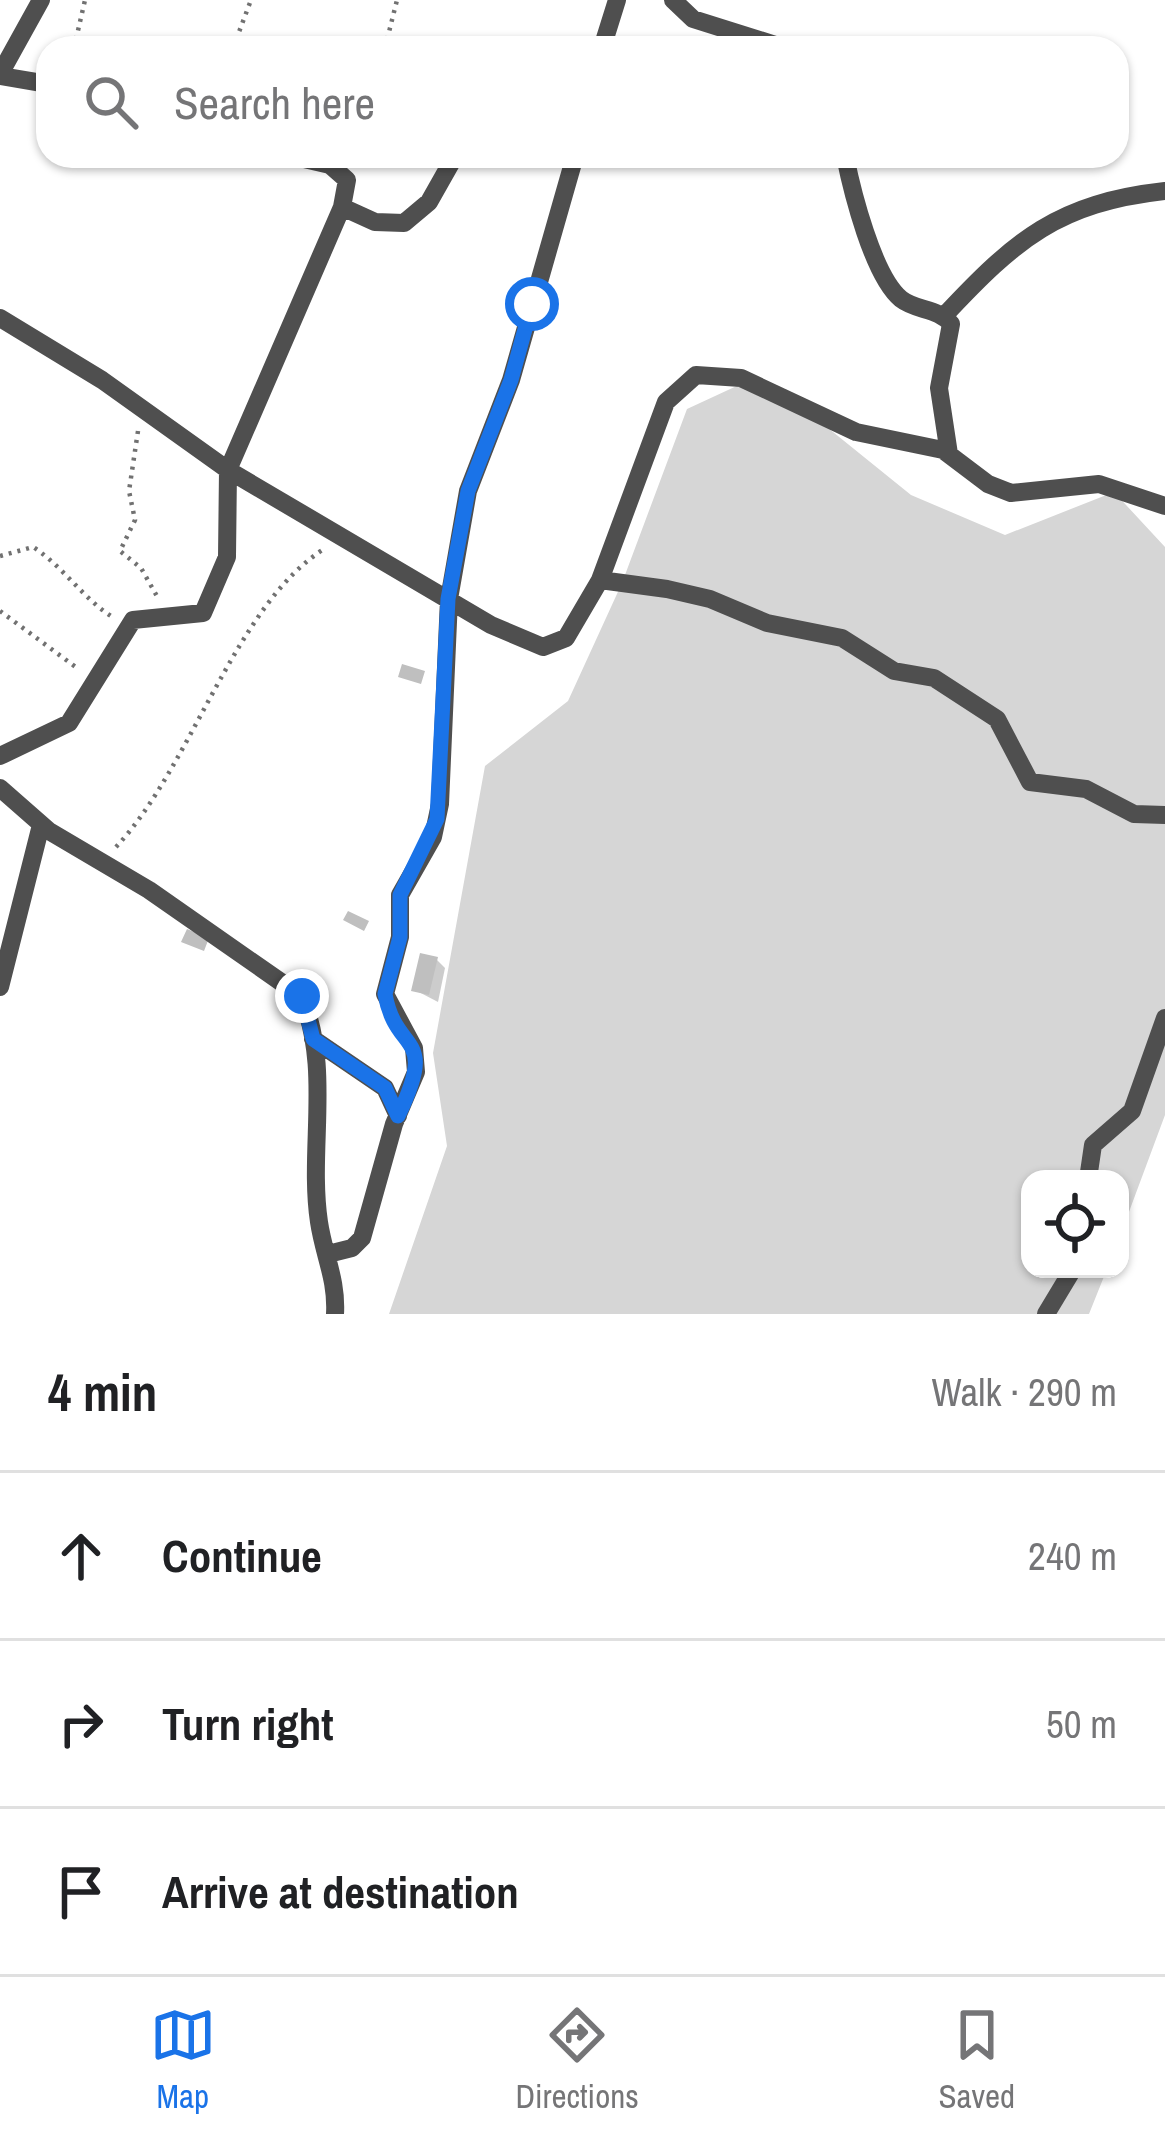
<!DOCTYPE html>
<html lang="en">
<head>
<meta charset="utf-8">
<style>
	body { margin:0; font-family:"Archivo Narrow",sans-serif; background:#f2f2f2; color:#202124 }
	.controls { position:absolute; right:36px; bottom:36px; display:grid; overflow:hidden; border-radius:24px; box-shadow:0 3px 9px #0004 }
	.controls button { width:108px; height:108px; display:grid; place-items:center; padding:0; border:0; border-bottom:3px solid #e0e0e0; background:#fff; color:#202124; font:60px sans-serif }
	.stop { position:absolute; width:36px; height:36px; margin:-27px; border:9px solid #1a73e8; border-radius:50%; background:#fff }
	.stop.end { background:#1a73e8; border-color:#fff; box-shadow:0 3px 12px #0008 }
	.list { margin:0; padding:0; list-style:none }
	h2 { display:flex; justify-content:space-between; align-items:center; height:156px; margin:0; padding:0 48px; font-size:51px }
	h2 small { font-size:39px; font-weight:400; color:#757577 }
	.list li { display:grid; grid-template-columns:78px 1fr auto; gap:36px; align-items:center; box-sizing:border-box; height:168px; padding:0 48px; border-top:3px solid #e0e0e0 }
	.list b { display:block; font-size:45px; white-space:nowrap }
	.list em { font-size:39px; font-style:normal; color:#757577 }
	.icon { flex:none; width:66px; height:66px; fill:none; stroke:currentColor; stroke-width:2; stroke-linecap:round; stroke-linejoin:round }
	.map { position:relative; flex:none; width:1165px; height:1314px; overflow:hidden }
	.search { position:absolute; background:#fff; box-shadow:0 3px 9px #0004; left:36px; right:36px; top:36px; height:132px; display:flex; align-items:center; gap:30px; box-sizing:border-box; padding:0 42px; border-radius:36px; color:#757577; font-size:45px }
	.sheet { height:660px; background:#fff }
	nav { display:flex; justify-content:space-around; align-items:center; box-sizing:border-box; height:168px; border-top:3px solid #e0e0e0; background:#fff; font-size:33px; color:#757577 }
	nav a { display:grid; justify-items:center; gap:6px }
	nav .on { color:#1a73e8 }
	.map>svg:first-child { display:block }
	.green { fill:#d6d6d6 }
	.shadow { fill:#0003 }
	.building { fill:#bfbfbf }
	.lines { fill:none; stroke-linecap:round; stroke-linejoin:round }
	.path { stroke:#717171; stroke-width:4.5; stroke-dasharray:3 6; stroke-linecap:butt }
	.minor { stroke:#4f4f4f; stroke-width:18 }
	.route { stroke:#1a73e8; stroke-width:15 }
</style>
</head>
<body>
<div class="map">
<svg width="1165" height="1314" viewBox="0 0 1165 1314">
	<rect width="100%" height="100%" fill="#fff"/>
	<!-- green -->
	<path class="green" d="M 741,384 L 807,411 L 911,495 L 1005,535 L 1114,492 L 1165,547 L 1165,1115 L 1120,1236 L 1120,1179 L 1030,1179 L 1030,1269 L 1107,1269 L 1089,1314 L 389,1314 L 447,1146 L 433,1053 L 485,766 L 568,701 L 622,583 L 687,409 Z"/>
	<!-- shadow -->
	<path class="shadow" d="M 436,959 L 445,968 L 438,1002 L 415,990 Z"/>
	<!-- building -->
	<path class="building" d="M 402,664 L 425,671 L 421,684 L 398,677 Z
		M 348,911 L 369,921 L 364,931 L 343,920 Z
		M 187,929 L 209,938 L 204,951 L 181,942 Z
		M 420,953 L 438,957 L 429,995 L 411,991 Z"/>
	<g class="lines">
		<!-- path -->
		<path class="path" d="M 74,48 L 85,0
			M 233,48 L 251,0
			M 385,48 L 397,0
			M 138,431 L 129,491 L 135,520 L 120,551 L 141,568 L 158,598
			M 0,556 L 33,547 C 64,567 83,599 114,618
			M 0,611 L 77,668
			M 116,847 C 192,766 235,605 324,549"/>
		<!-- minor -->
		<path class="minor" d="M 673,0 L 693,19 L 785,48
			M 602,48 L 617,0
			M 0,74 L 41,0
			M 0,76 L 48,84
			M 845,156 C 852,191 873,276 901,299 C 916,311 939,308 951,324 L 939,388 L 949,454
			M 342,207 L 375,222 L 404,223 L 429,202 L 455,156
			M 944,316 C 1016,239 1058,203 1165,191
			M 0,318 L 102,380 L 228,470 L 491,625 L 543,647 L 566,638 L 600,580 L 666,402 L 696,375 L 741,378 L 856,432 L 943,450 L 988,484 L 1011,493 L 1099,484 L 1165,506
			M 600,580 L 667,589 L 710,599 L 767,623 L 842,638 L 894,671 L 934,678 L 997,719 L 1030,782 L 1086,789 L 1134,814 L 1165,815
			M 0,756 L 69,723 L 133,620 L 203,613 L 227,557 L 228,470 L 342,207 L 347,180 L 330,165 L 291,156
			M 0,788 L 49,831 L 149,890 L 301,996 C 332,1067 308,1149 319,1222 C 324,1256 337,1279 335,1314
			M 0,987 L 41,825
			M 313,1039 L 385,1088 L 398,1116
			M 1088,1179 L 1093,1145 L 1132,1111 L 1165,1018
			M 328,1254 L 352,1248 L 362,1238 L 394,1124 L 416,1072 L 414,1048 L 385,994 L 400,937 L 400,895 L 433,837 L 440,804 L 449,599 L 468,491 L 511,380 L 575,156
			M 1046,1314 L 1073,1269"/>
	</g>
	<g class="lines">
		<!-- route -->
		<path class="route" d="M 302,996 L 313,1039 L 385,1088 L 398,1116 C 439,1031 396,1056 385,994 L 400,937 L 400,895 L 437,819 L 448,599 L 468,491 L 511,380 L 532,304"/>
	</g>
</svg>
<div class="controls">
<button><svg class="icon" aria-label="locate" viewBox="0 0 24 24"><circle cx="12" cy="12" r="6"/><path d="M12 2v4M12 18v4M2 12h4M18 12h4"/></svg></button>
</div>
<div class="stop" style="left:532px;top:304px"></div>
<div class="stop end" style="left:302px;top:996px"></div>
<div class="search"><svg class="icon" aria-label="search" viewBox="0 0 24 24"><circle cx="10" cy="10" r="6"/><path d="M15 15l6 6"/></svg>Search here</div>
</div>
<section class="sheet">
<h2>4 min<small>Walk · 290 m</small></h2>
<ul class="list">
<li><svg class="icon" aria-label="ahead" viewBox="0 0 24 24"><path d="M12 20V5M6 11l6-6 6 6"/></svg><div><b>Continue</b></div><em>240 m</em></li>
<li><svg class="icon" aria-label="right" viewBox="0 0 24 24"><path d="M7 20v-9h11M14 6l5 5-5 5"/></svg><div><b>Turn right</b></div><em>50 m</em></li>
<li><svg class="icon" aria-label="arrive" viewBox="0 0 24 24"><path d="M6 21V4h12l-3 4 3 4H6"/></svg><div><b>Arrive at destination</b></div></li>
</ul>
</section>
<nav>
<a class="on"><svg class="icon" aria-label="map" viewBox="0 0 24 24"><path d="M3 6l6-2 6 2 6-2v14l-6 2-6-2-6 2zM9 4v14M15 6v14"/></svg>Map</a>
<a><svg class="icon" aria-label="directions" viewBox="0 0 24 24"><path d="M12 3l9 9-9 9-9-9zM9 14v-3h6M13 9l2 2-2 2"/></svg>Directions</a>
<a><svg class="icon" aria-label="saved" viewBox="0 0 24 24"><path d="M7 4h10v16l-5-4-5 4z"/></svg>Saved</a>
</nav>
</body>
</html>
